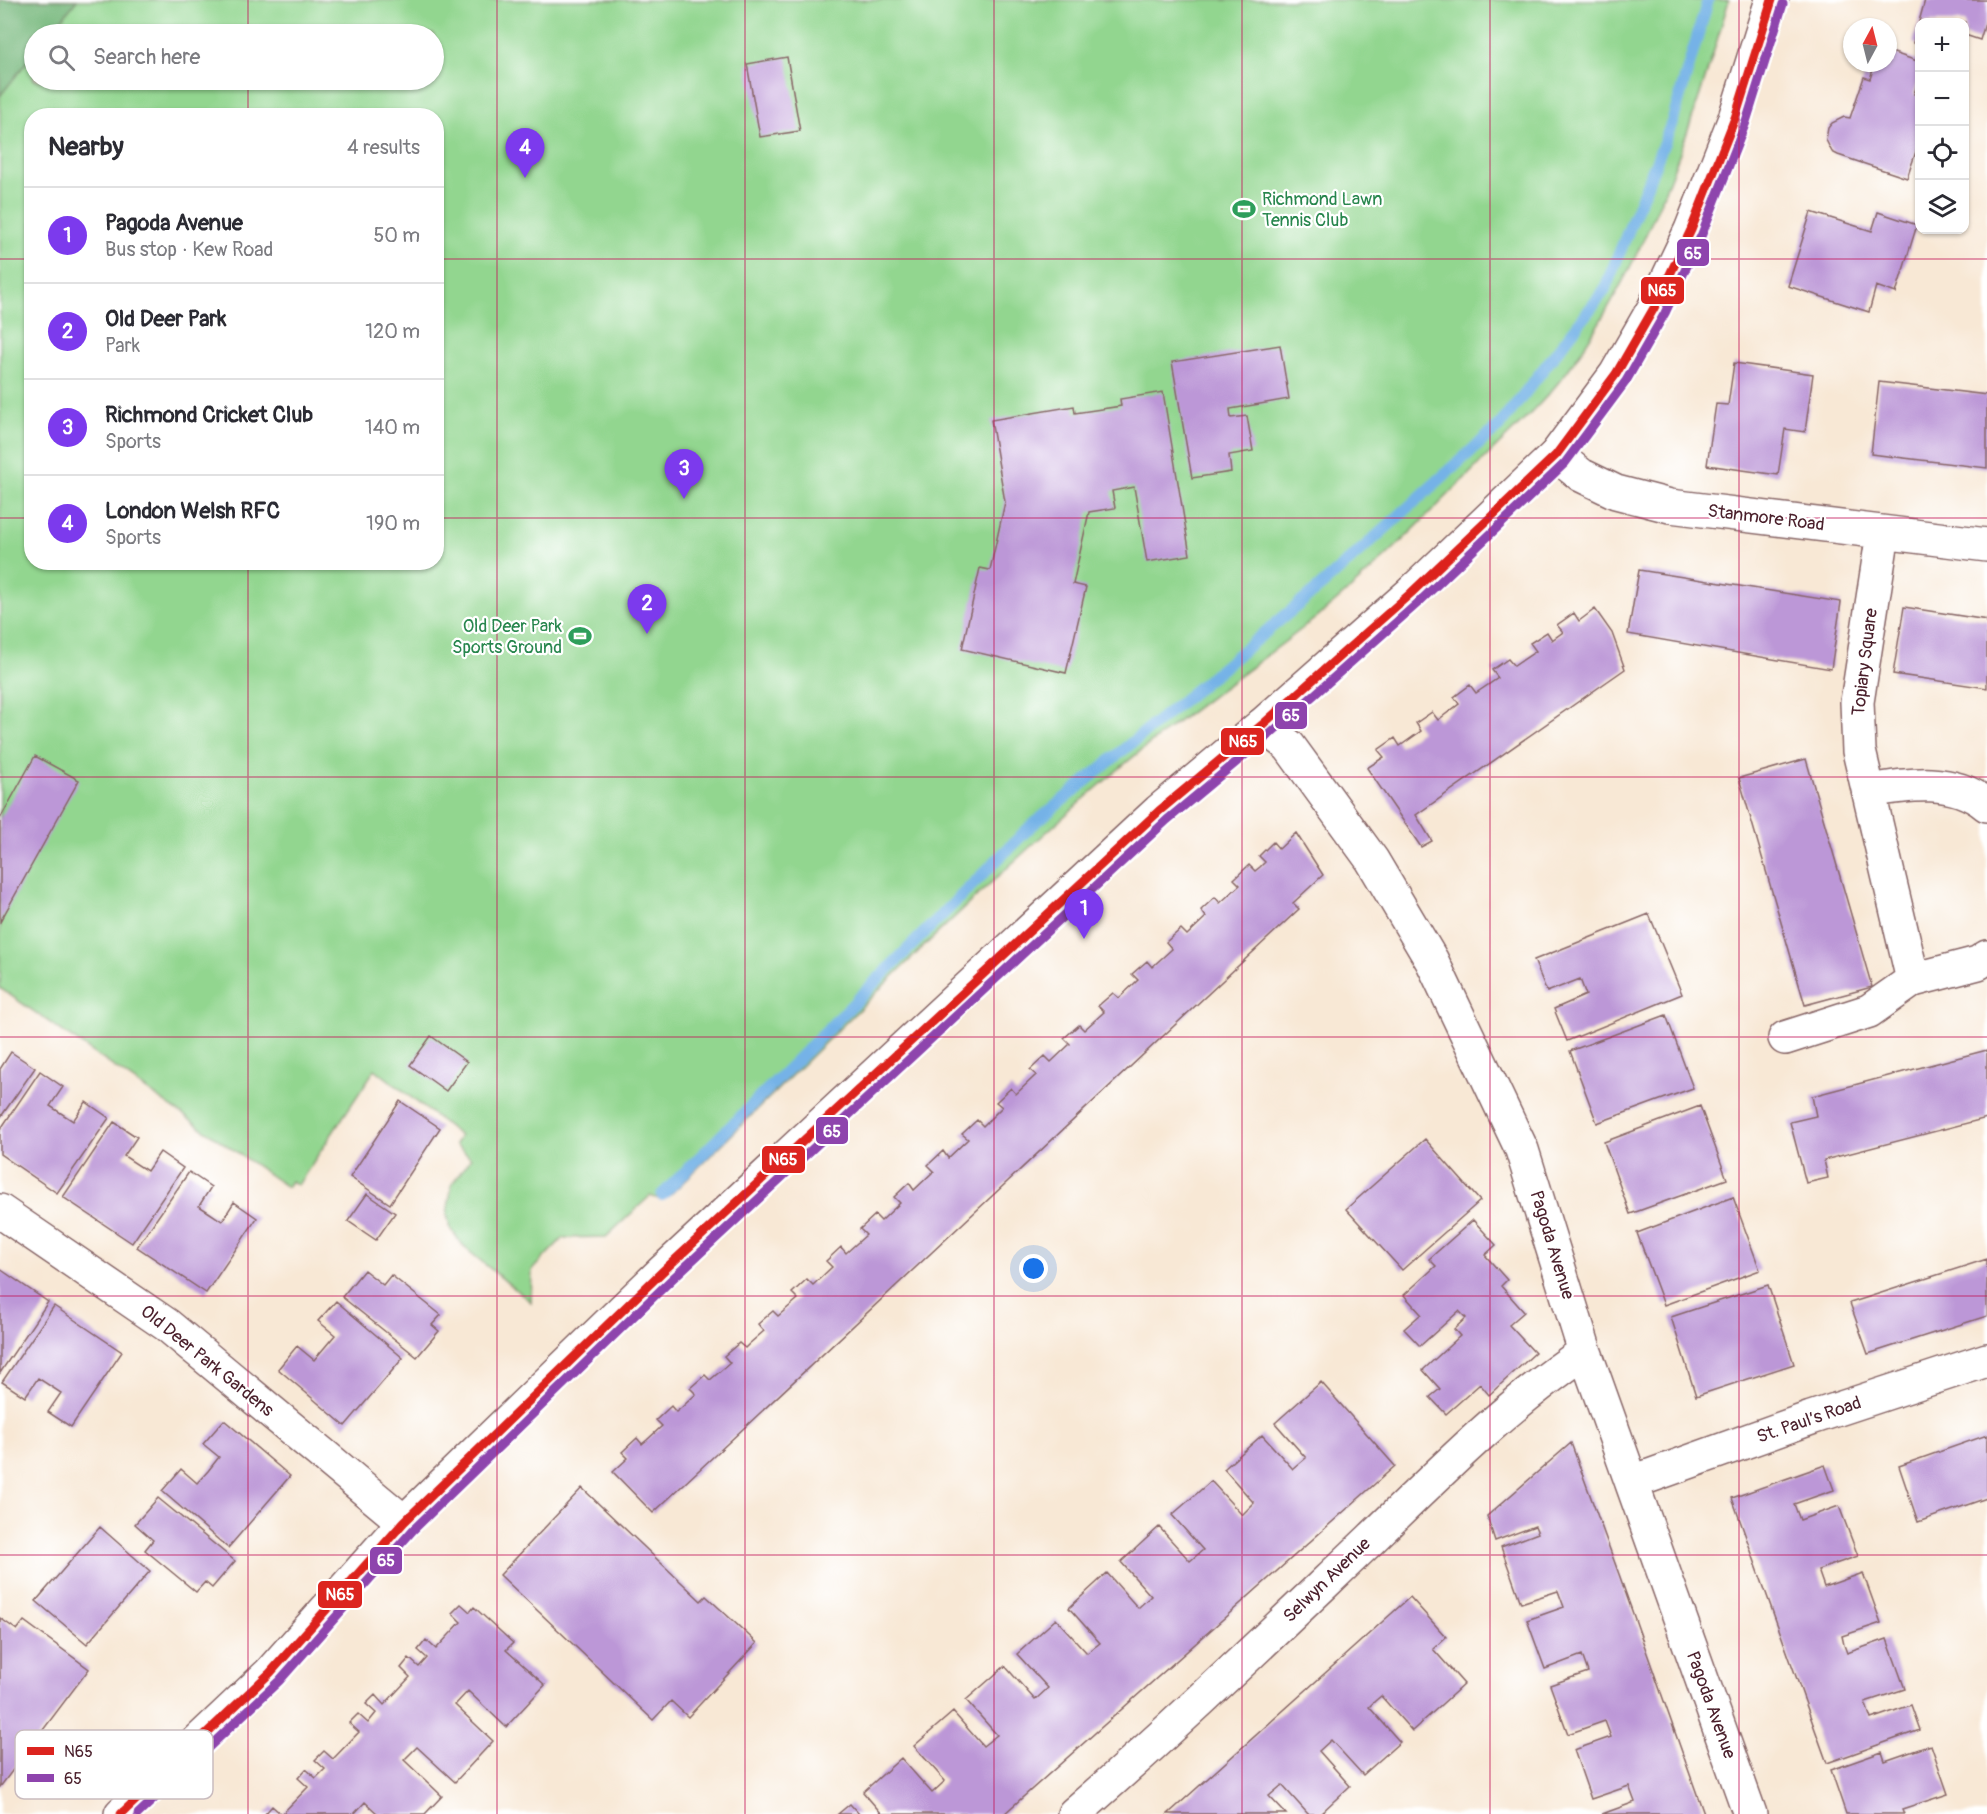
<!DOCTYPE html>
<html lang="en">
<head>
<meta charset="utf-8">
<style>
	body { margin:0; font-family:Pangolin,sans-serif; background:#f2f2f3; color:#2b2b33 }
	.controls { position:absolute; right:18px; top:18px; display:grid; overflow:hidden; border-radius:12px; box-shadow:0 2px 4px #0004 }
	.controls button { width:54px; height:54px; display:grid; place-items:center; padding:0; border:0; border-bottom:2px solid #e1e1e2; background:#fff; color:#2b2b33; font:30px sans-serif }
	.compass { position:absolute; left:1843px; top:18px; width:54px; height:54px; border-radius:50%; background:#fff; box-shadow:0 2px 4px #0004; rotate:7deg }
	.you { position:absolute; left:1034px; top:1269px; width:21px; height:21px; margin:-15px; border:4px solid #fff; border-radius:50%; background:#1a73e8; box-shadow:0 0 0 9px #1a73e833 }
	.badge { display:grid; place-items:center; width:39px; height:39px; border-radius:50%; background:#7c3aed; color:#fff; font-size:20px; font-weight:700 }
	.pin { position:absolute; translate:-50% -50px; filter:drop-shadow(0 2px 3px #0008) }
	.pin::after { content:''; position:absolute; top:32px; width:21px; height:18px; background:inherit; clip-path:polygon(0 0,100% 0,50% 100%) }
	.list { margin:0; padding:0; list-style:none }
	h2 { display:flex; justify-content:space-between; align-items:center; height:78px; margin:0; padding:0 24px; font-size:26px }
	h2 small { font-size:20px; font-weight:400; color:#7c7c81 }
	.list li { display:grid; grid-template-columns:39px 1fr auto; gap:18px; align-items:center; box-sizing:border-box; height:96px; padding:0 24px; border-top:2px solid #e1e1e2 }
	.list b { display:block; font-size:22px; white-space:nowrap }
	.list p { margin:0; font-size:20px; white-space:nowrap; color:#7c7c81 }
	.list em { font-size:20px; font-style:normal; color:#7c7c81 }
	.icon { flex:none; width:33px; height:33px; fill:none; stroke:currentColor; stroke-width:2; stroke-linecap:round; stroke-linejoin:round }
	.map { position:relative; flex:none; width:1987px; height:1814px; overflow:hidden }
	.search { position:absolute; background:#fff; box-shadow:0 2px 4px #0004; left:24px; top:24px; width:420px; height:66px; display:flex; align-items:center; gap:15px; box-sizing:border-box; padding:0 21px; border-radius:33px; color:#7c7c81; font-size:22px }
	.panel { position:absolute; background:#fff; box-shadow:0 2px 4px #0004; left:24px; top:108px; width:420px; height:462px; border-radius:24px }
	.map>svg:first-child { display:block }
	.green { fill:#92d68f; stroke:#6e7a5d; stroke-width:1.5; fill-rule:evenodd }
	.forest { fill:#75b77a; stroke:#606b52; stroke-width:1.5 }
	.lines { fill:none; stroke-linecap:round; stroke-linejoin:round }
	.stream { stroke:#74b2e7; stroke-width:12 }
	.building { fill:#bc97d7 }
	.minor-casing { stroke:#876566; stroke-width:36 }
	.major-casing { stroke:#876566; stroke-width:36 }
	.minor { stroke:#fff; stroke-width:33 }
	.major { stroke:#fff; stroke-width:33 }
	.bus-1-casing { stroke:#fff; stroke-width:14 }
	.bus-2-casing { stroke:#fff; stroke-width:14 }
	.bus-1 { stroke:#dc241f; stroke-width:9 }
	.bus-2 { stroke:#8e44ad; stroke-width:9 }
	.grid { fill:none; stroke:#c2185b; stroke-width:1.5; stroke-opacity:0.55 }
	.labels { text-anchor:middle; dominant-baseline:central; stroke-width:4.5; stroke-linejoin:round; paint-order:stroke }
	.leisure-label { font-size:18px; fill:#27864d; stroke:#fff; text-anchor:start }
	.street-label { font-size:18px; fill:#4a1f2b; stroke:#fff }
	.key { fill:#fff; stroke:#c9bcbf; stroke-width:1.5 }
	.key-label { font-size:16px; fill:#4a1f2b }
	.line-badge { stroke:#fff; stroke-width:2 }
	.badge-label { font-size:16px; text-anchor:middle; font-weight:bold; fill:#fff }
</style>
</head>
<body>
<div class="map">
<svg width="1987" height="1814" viewBox="0 0 1987 1814">
	<rect width="100%" height="100%" fill="#fff"/>
	<filter id="ink" filterUnits="userSpaceOnUse"><feTurbulence type="fractalNoise" baseFrequency=".0167" numOctaves="2"/><feDisplacementMap in="SourceGraphic" scale="12" xChannelSelector="R" yChannelSelector="G"/><feConvolveMatrix kernelMatrix="1 2 1 2 8 2 1 2 1" color-interpolation-filters="sRGB"/></filter>
	<filter id="wash" filterUnits="userSpaceOnUse"><feTurbulence type="fractalNoise" baseFrequency=".008" numOctaves="4" result="noise"/><feDisplacementMap in="SourceGraphic" scale="24" xChannelSelector="R" yChannelSelector="G"/><feGaussianBlur stdDeviation="1.35" result="paint"/><feColorMatrix in="noise" values="0 0 0 0 0 0 0 0 0 0 0 0 0 0 0 0 0 1.4 0 .05"/><feComposite in="paint" operator="in"/></filter>
	<g filter="url(#wash)">
		<rect width="100%" height="100%" fill="#f8e8d5"/>
		<!-- green -->
		<path class="green" d="M 0,0 L 1729,0 C 1692,129 1649,255 1571,366 C 1545,403 1508,435 1476,467 C 1426,517 1376,569 1322,613 C 1256,666 1185,713 1121,767 C 963,901 818,1051 670,1195 L 659,1199 L 650,1196 L 606,1237 L 563,1238 L 532,1270 L 531,1302 L 464,1247 L 450,1228 L 447,1214 L 452,1184 L 471,1158 L 455,1144 L 460,1136 L 375,1069 L 298,1185 L 291,1181 L 287,1187 L 0,988 ZM 34,34 L 434,34 L 434,80 L 34,80 ZM 32,116 L 436,116 L 436,562 L 32,562 Z"/>
		<!-- forest -->
		<path class="forest" d="M 0,0 L 77,0 L 50,34 L 34,34 L 34,53 L 0,96 Z"/>
		<g class="lines">
			<!-- stream -->
			<path class="stream" d="M 662,1195 L 1029,828 L 1321,586 L 1500,425 L 1604,291 L 1673,120 L 1708,0"/>
		</g>
		<g id="blocks">
			<!-- building -->
			<path class="building" d="M 1925,0 L 1987,0 L 1987,17 L 1980,40 L 1965,35 L 1965,22 L 1920,22 L 1920,45 L 1913,43 Z
				M 1888,51 L 1920,62 L 1920,76 L 1914,94 L 1920,96 L 1920,140 L 1907,178 L 1838,155 L 1832,152 L 1826,140 L 1828,128 L 1832,123 L 1844,117 L 1850,118 L 1864,77 L 1870,79 L 1875,63 L 1888,63 Z
				M 787,57 L 800,131 L 760,137 L 747,64 Z
				M 1811,212 L 1872,231 L 1878,212 L 1917,225 L 1896,293 L 1876,286 L 1869,312 L 1788,286 Z
				M 1280,345 L 1289,399 L 1230,409 L 1231,418 L 1247,416 L 1253,451 L 1229,455 L 1231,472 L 1192,478 L 1172,362 Z
				M 1734,363 L 1813,374 L 1805,432 L 1785,429 L 1778,475 L 1707,465 L 1716,404 L 1728,405 Z
				M 1879,382 L 1987,395 L 1987,468 L 1871,454 Z
				M 1163,392 L 1190,555 L 1147,562 L 1134,487 L 1112,491 L 1115,508 L 1089,512 L 1073,584 L 1086,587 L 1066,673 L 962,649 L 980,568 L 990,570 L 1005,502 L 991,420 L 1074,406 L 1075,413 L 1121,406 L 1120,399 Z
				M 1639,570 L 1841,602 L 1831,669 L 1628,634 Z
				M 1904,607 L 1987,620 L 1987,688 L 1893,674 Z
				M 1595,609 L 1612,633 L 1625,669 L 1416,815 L 1432,841 L 1421,847 L 1367,768 L 1384,757 L 1378,750 L 1395,738 L 1400,746 L 1421,731 L 1416,723 L 1432,712 L 1438,720 L 1459,704 L 1454,697 L 1470,685 L 1476,693 L 1498,678 L 1492,670 L 1508,659 L 1514,666 L 1536,651 L 1530,643 L 1547,632 L 1552,640 L 1563,632 L 1557,625 L 1574,613 L 1579,621 Z
				M 35,756 L 79,780 L 0,922 L 0,819 Z
				M 1806,759 L 1872,987 L 1805,1005 L 1739,778 Z
				M 1296,833 L 1323,875 L 1293,903 L 1299,909 L 653,1513 L 613,1472 L 628,1458 L 622,1452 L 637,1438 L 642,1444 L 647,1440 L 662,1426 L 656,1420 L 671,1406 L 676,1412 L 681,1408 L 696,1394 L 690,1388 L 705,1375 L 710,1380 L 730,1363 L 724,1356 L 739,1343 L 745,1348 L 749,1344 L 764,1331 L 758,1324 L 773,1311 L 778,1316 L 798,1299 L 792,1293 L 807,1279 L 813,1285 L 832,1267 L 826,1261 L 841,1247 L 846,1253 L 866,1235 L 860,1229 L 875,1215 L 881,1221 L 900,1203 L 894,1197 L 909,1183 L 914,1190 L 934,1171 L 928,1165 L 943,1151 L 948,1158 L 968,1139 L 962,1134 L 977,1120 L 983,1126 L 1002,1107 L 996,1102 L 1011,1088 L 1016,1094 L 1036,1075 L 1030,1070 L 1045,1056 L 1051,1062 L 1070,1044 L 1064,1038 L 1079,1025 L 1084,1030 L 1104,1012 L 1098,1006 L 1113,993 L 1119,998 L 1138,980 L 1132,974 L 1147,961 L 1152,967 L 1172,949 L 1166,942 L 1181,929 L 1187,935 L 1206,917 L 1201,910 L 1215,897 L 1220,903 L 1240,885 L 1234,879 L 1249,865 L 1255,871 L 1260,867 L 1265,862 L 1259,856 L 1273,842 L 1279,849 Z
				M 1649,914 L 1682,994 L 1567,1041 L 1554,1009 L 1586,995 L 1580,979 L 1547,992 L 1534,960 Z
				M 1666,1015 L 1693,1088 L 1597,1123 L 1570,1051 Z
				M 431,1036 L 467,1062 L 446,1091 L 410,1065 Z
				M 1987,1050 L 1987,1118 L 1824,1160 L 1828,1178 L 1806,1183 L 1790,1122 L 1816,1116 L 1812,1096 Z
				M 11,1052 L 35,1068 L 0,1118 L 0,1069 Z
				M 40,1071 L 63,1087 L 50,1106 L 73,1121 L 86,1102 L 109,1118 L 57,1193 L 0,1154 L 0,1130 Z
				M 400,1101 L 440,1128 L 390,1204 L 350,1177 Z
				M 1700,1106 L 1727,1179 L 1630,1214 L 1604,1142 Z
				M 114,1122 L 137,1137 L 124,1156 L 147,1171 L 160,1152 L 183,1168 L 132,1243 L 63,1197 Z
				M 1425,1139 L 1480,1201 L 1402,1270 L 1346,1209 Z
				M 189,1172 L 211,1187 L 199,1206 L 210,1213 L 222,1221 L 234,1202 L 257,1218 L 206,1293 L 137,1247 Z
				M 367,1194 L 395,1213 L 376,1240 L 348,1221 Z
				M 1733,1197 L 1760,1270 L 1664,1305 L 1637,1233 Z
				M 1473,1220 L 1496,1245 L 1485,1255 L 1507,1280 L 1501,1286 L 1524,1312 L 1509,1325 L 1535,1353 L 1489,1395 L 1480,1384 L 1446,1414 L 1430,1397 L 1440,1389 L 1423,1370 L 1460,1336 L 1454,1329 L 1466,1318 L 1459,1311 L 1420,1346 L 1404,1329 L 1421,1314 L 1404,1295 L 1436,1266 L 1429,1259 Z
				M 1987,1259 L 1987,1316 L 1868,1354 L 1850,1303 Z
				M 0,1269 L 48,1302 L 0,1373 Z
				M 364,1270 L 383,1285 L 391,1275 L 441,1315 L 432,1325 L 439,1331 L 417,1357 L 342,1297 Z
				M 1768,1285 L 1794,1364 L 1696,1396 L 1671,1317 Z
				M 336,1301 L 403,1358 L 345,1426 L 278,1369 L 297,1346 L 314,1360 L 335,1335 L 318,1321 Z
				M 54,1306 L 122,1352 L 71,1427 L 48,1412 L 61,1393 L 38,1378 L 25,1397 L 2,1382 Z
				M 1321,1382 L 1395,1466 L 1004,1814 L 882,1814 L 863,1792 L 901,1758 L 932,1793 L 945,1781 L 914,1746 L 953,1712 L 983,1746 L 997,1735 L 966,1700 L 1005,1666 L 1035,1700 L 1048,1688 L 1017,1654 L 1056,1619 L 1087,1653 L 1100,1643 L 1069,1608 L 1107,1573 L 1138,1608 L 1151,1596 L 1121,1562 L 1159,1527 L 1190,1561 L 1203,1550 L 1172,1515 L 1211,1481 L 1242,1515 L 1254,1503 L 1224,1469 L 1262,1435 L 1293,1469 L 1306,1458 L 1275,1423 Z
				M 224,1420 L 290,1476 L 228,1548 L 162,1491 L 181,1469 L 197,1483 L 208,1471 L 219,1457 L 203,1444 Z
				M 1987,1435 L 1987,1498 L 1918,1522 L 1899,1466 Z
				M 1571,1443 L 1620,1577 L 1704,1814 L 1602,1814 L 1635,1802 L 1629,1786 L 1591,1799 L 1574,1750 L 1611,1737 L 1605,1721 L 1568,1734 L 1550,1685 L 1588,1672 L 1582,1655 L 1545,1669 L 1527,1620 L 1564,1607 L 1558,1591 L 1521,1603 L 1501,1547 L 1538,1533 L 1535,1526 L 1495,1541 L 1487,1516 Z
				M 1825,1465 L 1834,1490 L 1794,1504 L 1800,1520 L 1839,1506 L 1858,1556 L 1818,1570 L 1824,1587 L 1863,1573 L 1881,1623 L 1842,1636 L 1844,1645 L 1847,1653 L 1887,1639 L 1905,1689 L 1865,1702 L 1871,1719 L 1911,1705 L 1920,1730 L 1827,1763 L 1732,1498 Z
				M 582,1488 L 701,1601 L 706,1596 L 757,1643 L 688,1717 L 671,1701 L 653,1720 L 500,1575 Z
				M 158,1498 L 235,1561 L 212,1588 L 205,1582 L 196,1592 L 145,1550 L 153,1540 L 135,1524 Z
				M 100,1527 L 150,1571 L 87,1644 L 36,1601 Z
				M 1410,1597 L 1446,1637 L 1433,1649 L 1464,1684 L 1431,1714 L 1412,1731 L 1381,1696 L 1375,1701 L 1369,1707 L 1400,1742 L 1363,1775 L 1331,1740 L 1319,1751 L 1350,1786 L 1320,1814 L 1308,1814 L 1282,1785 L 1269,1796 L 1286,1814 L 1168,1814 Z
				M 461,1604 L 470,1612 L 474,1607 L 513,1643 L 506,1650 L 545,1685 L 506,1727 L 468,1691 L 455,1705 L 493,1741 L 455,1782 L 417,1747 L 404,1760 L 442,1796 L 425,1814 L 378,1814 L 365,1802 L 354,1814 L 282,1814 L 308,1787 L 298,1778 L 306,1769 L 316,1778 L 325,1769 L 315,1760 L 324,1751 L 333,1759 L 359,1732 L 349,1723 L 358,1714 L 368,1723 L 376,1713 L 366,1704 L 375,1695 L 384,1705 L 410,1677 L 401,1668 L 409,1658 L 419,1667 L 427,1658 L 418,1650 L 426,1640 L 436,1649 L 461,1622 L 452,1613 Z
				M 0,1618 L 17,1630 L 24,1621 L 89,1669 L 0,1787 Z
				M 1931,1745 L 1948,1794 L 1902,1809 L 1904,1814 L 1846,1814 L 1831,1770 L 1882,1752 L 1885,1761 Z
				M 850,1804 L 859,1814 L 838,1814 Z
				M 272,1806 L 281,1814 L 265,1814 Z"/>
		</g>
	</g>
	<g filter="url(#ink)">
		<use href="#blocks" fill-opacity="0" stroke="#876566" stroke-width="1.5"/>
		<g class="lines">
			<!-- minor casing -->
			<g class="minor-casing">
				<path id="minor" d="M 1556,455 L 1581,475 L 1616,492 L 1670,506 L 1987,545
					M 1883,533 L 1857,702 L 1859,751 L 1913,980
					M 1262,725 L 1289,746 L 1372,860 L 1432,961 L 1522,1150 L 1585,1352 L 1750,1814
					M 1869,791 C 1910,784 1953,777 1987,805
					M 1785,1038 L 1869,1011 L 1913,980 L 1978,963 L 1987,957
					M 0,1211 L 167,1325 L 404,1522
					M 1633,1482 L 1811,1418 L 1987,1360
					M 1074,1814 C 1176,1726 1272,1633 1370,1540 C 1438,1474 1506,1405 1585,1352"/>
			</g>
			<!-- major casing -->
			<g class="major-casing">
				<path id="major" d="M 121,1814 L 270,1673 L 404,1522 L 662,1272 L 1159,811 L 1262,725 L 1411,593 L 1556,455 L 1616,374 L 1654,308 L 1691,230 L 1735,118 L 1772,0"/>
			</g>
			<!-- minor -->
			<use href="#minor" class="minor"/>
			<!-- major -->
			<use href="#major" class="major"/>
			<!-- bus-1 casing -->
			<g class="bus-1-casing">
				<path id="bus-1" d="M 121,1814 L 270,1673 L 404,1522 L 662,1272 L 1159,811 L 1262,725 L 1411,593 L 1556,455 L 1616,374 L 1654,308 L 1691,230 L 1735,118 L 1772,0"/>
			</g>
			<!-- bus-2 casing -->
			<g class="bus-2-casing">
				<path id="bus-2" d="M 138,1814 L 279,1681 L 413,1530 L 670,1281 L 1167,820 L 1270,734 L 1419,602 L 1565,463 L 1626,381 L 1665,313 L 1702,234 L 1746,122 L 1783,4"/>
			</g>
			<!-- bus-1 -->
			<use href="#bus-1" class="bus-1"/>
			<!-- bus-2 -->
			<use href="#bus-2" class="bus-2"/>
		</g>
	</g>
	<!-- grid -->
	<path class="grid" d="M 248,0 L 248,34M 497,0 L 497,1814M 745,0 L 745,1814M 994,0 L 994,1814M 1242,0 L 1242,1814M 1490,0 L 1490,1814M 1739,0 L 1739,1814M 248,80 L 248,116M 0,259 L 32,259M 436,259 L 1987,259M 0,518 L 32,518M 436,518 L 1987,518M 248,562 L 248,1814M 0,777 L 1987,777M 0,1037 L 1987,1037M 0,1296 L 1987,1296M 0,1555 L 1987,1555"/>
	<!-- icons -->
	<defs>
		<g id="stadium-bare" transform="scale(1.8)"><path d="M0-5a6.5 5 0 1 0 0 10a6.5 5 0 1 0 0-10ZM-3.5-1.8h7v3.6h-7Z" fill="#2e9e5b" stroke="#fff" stroke-width="2.5" paint-order="stroke"/></g>
	</defs>
	<g fill-rule="evenodd">
		<use href="#stadium-bare" x="1244" y="209"/>
		<use href="#stadium-bare" x="580" y="636"/>
	</g>
	<g class="labels">
		<!-- leisure labels -->
		<g class="leisure-label">
			<text x="1262" y="199">Richmond Lawn<tspan x="1262" dy="21">Tennis Club</tspan></text>
			<text x="562" y="626" text-anchor="end">Old Deer Park<tspan x="562" dy="21">Sports Ground</tspan></text>
		</g>
		<!-- street labels -->
		<g class="street-label">
			<text transform="translate(1766 518) rotate(7)">Stanmore Road</text>
			<text transform="translate(1865 662) rotate(-83)">Topiary Square</text>
			<text transform="translate(1552 1245) rotate(73)">Pagoda Avenue</text>
			<text transform="translate(207 1361) rotate(39)">Old Deer Park Gardens</text>
			<text transform="translate(1809 1420) rotate(-19)">St. Paul’s Road</text>
			<text transform="translate(1327 1580) rotate(-44)">Selwyn Avenue</text>
			<text transform="translate(1711 1705) rotate(70)">Pagoda Avenue</text>
		</g>
	</g>
	<!-- legend -->
	<rect x="15" y="1730" width="198" height="69" rx="9" class="key"/>
	<rect x="27" y="1747" width="27" height="8" fill="#dc241f"/>
	<rect x="27" y="1774" width="27" height="8" fill="#8e44ad"/>
	<g class="key-label">
		<text x="64" y="1757">N65</text>
		<text x="64" y="1784">65</text>
	</g>
	<g class="line-badge">
		<rect x="1676" y="238" width="34" height="29" rx="6" fill="#8e44ad"/>
		<rect x="1640" y="276" width="45" height="29" rx="6" fill="#dc241f"/>
		<rect x="1274" y="701" width="34" height="29" rx="6" fill="#8e44ad"/>
		<rect x="1220" y="727" width="45" height="29" rx="6" fill="#dc241f"/>
		<rect x="815" y="1116" width="34" height="29" rx="6" fill="#8e44ad"/>
		<rect x="761" y="1145" width="45" height="29" rx="6" fill="#dc241f"/>
		<rect x="369" y="1546" width="34" height="29" rx="6" fill="#8e44ad"/>
		<rect x="317" y="1580" width="46" height="29" rx="6" fill="#dc241f"/>
	</g>
	<g class="badge-label">
		<text x="1693" y="259">65</text>
		<text x="1662" y="296">N65</text>
		<text x="1291" y="721">65</text>
		<text x="1243" y="747">N65</text>
		<text x="832" y="1137">65</text>
		<text x="783" y="1165">N65</text>
		<text x="386" y="1566">65</text>
		<text x="340" y="1600">N65</text>
	</g>
</svg>
<div class="controls">
<button>+</button>
<button>−</button>
<button><svg class="icon" aria-label="locate" viewBox="0 0 24 24"><circle cx="12" cy="12" r="6"/><path d="M12 2v4M12 18v4M2 12h4M18 12h4"/></svg></button>
<button><svg class="icon" aria-label="layers" viewBox="0 0 24 24"><path d="M12 4l9 5-9 5-9-5zM3 14l9 5 9-5"/></svg></button>
</div>
<svg class="compass" viewBox="-18 -18 36 36"><path d="M0-13l5 13h-10z" fill="#e53935"/><path d="M0 13l5-13h-10z" fill="#7c7c81"/></svg>
<div class="you"></div>
<div class="pin badge" style="left:1084px;top:939px">1</div>
<div class="pin badge" style="left:647px;top:634px">2</div>
<div class="pin badge" style="left:684px;top:499px">3</div>
<div class="pin badge" style="left:525px;top:178px">4</div>
<div class="search"><svg class="icon" aria-label="search" viewBox="0 0 24 24"><circle cx="10" cy="10" r="6"/><path d="M15 15l6 6"/></svg>Search here</div>
<section class="panel">
<h2>Nearby<small>4 results</small></h2>
<ul class="list">
<li><span class="badge">1</span><div><b>Pagoda Avenue</b><p>Bus stop · Kew Road</p></div><em>50 m</em></li>
<li><span class="badge">2</span><div><b>Old Deer Park</b><p>Park</p></div><em>120 m</em></li>
<li><span class="badge">3</span><div><b>Richmond Cricket Club</b><p>Sports</p></div><em>140 m</em></li>
<li><span class="badge">4</span><div><b>London Welsh RFC</b><p>Sports</p></div><em>190 m</em></li>
</ul>
</section>
</div>
</body>
</html>
